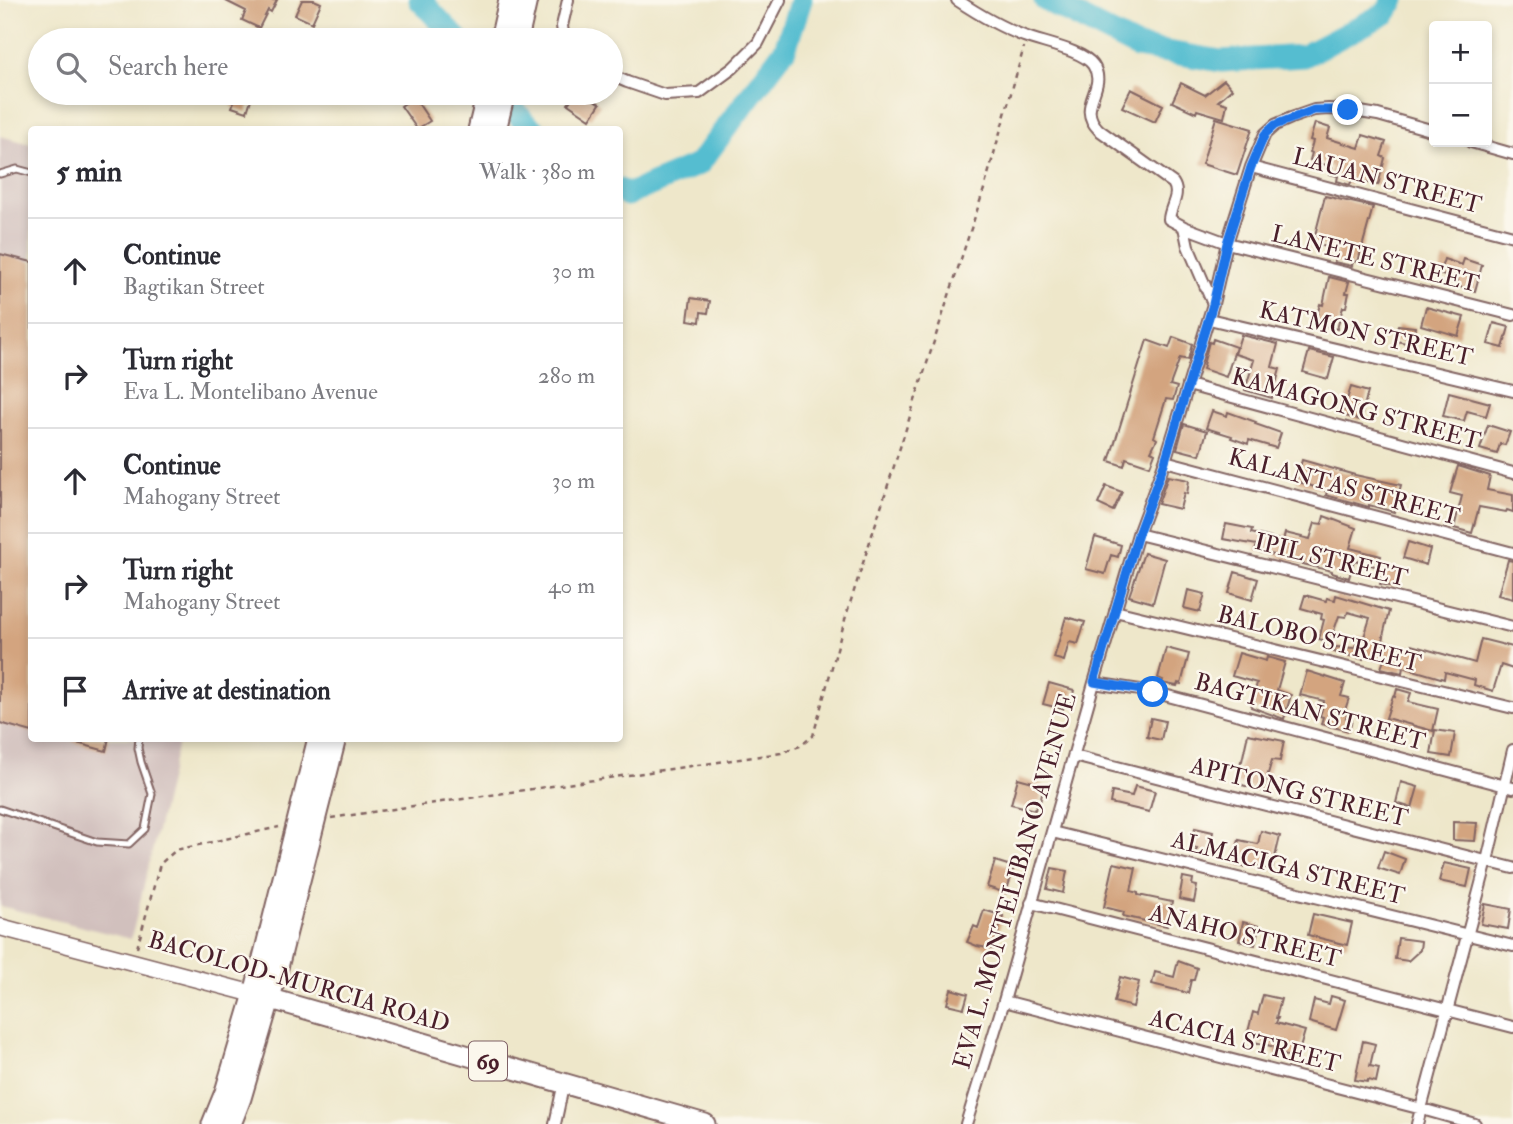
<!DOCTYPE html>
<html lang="en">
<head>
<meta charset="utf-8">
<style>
	body { margin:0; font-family:"IM FELL Double Pica",serif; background:#f2f2f3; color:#2b2b33 }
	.controls { position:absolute; right:21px; top:21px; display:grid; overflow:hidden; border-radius:7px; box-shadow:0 4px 10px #0003 }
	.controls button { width:63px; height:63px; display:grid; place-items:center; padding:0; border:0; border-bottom:2px solid #e1e1e2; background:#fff; color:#2b2b33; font:35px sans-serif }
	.stop { position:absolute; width:21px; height:21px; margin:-16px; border:5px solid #1a73e8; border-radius:50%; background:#fff }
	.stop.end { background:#1a73e8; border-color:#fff; box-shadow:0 2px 7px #0008 }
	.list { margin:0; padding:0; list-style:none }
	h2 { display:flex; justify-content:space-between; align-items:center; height:91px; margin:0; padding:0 28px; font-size:30px }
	h2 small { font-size:23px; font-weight:400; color:#7c7c81 }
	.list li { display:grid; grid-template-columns:46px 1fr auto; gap:21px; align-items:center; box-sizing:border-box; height:105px; padding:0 28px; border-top:2px solid #e1e1e2 }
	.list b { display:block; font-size:26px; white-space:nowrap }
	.list p { margin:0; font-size:23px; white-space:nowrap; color:#7c7c81 }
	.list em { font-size:23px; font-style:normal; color:#7c7c81 }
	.icon { flex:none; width:38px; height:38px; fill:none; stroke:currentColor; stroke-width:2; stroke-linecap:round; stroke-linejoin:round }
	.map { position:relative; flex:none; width:1513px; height:1124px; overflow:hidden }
	.search { position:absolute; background:#fff; box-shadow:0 4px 10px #0003; left:28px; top:28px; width:595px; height:77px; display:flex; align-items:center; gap:18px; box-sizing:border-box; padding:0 24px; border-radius:38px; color:#7c7c81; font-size:26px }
	.panel { position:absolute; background:#fff; box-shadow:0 4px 10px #0003; left:28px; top:126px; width:595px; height:616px; border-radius:7px }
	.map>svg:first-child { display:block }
	.industrial { fill:#d1c0bd }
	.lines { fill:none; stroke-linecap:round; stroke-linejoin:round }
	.river { stroke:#54bdd0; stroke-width:23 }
	.building { fill:#d3a47f }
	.lane-casing { stroke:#836563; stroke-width:9 }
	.street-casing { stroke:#836563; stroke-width:14 }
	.primary-casing { stroke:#836563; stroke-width:19 }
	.highway-casing { stroke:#836563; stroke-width:23 }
	.path { stroke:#836563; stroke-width:2.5; stroke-dasharray:5 5; stroke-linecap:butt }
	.lane { stroke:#fff; stroke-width:5 }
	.street { stroke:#fff; stroke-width:10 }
	.primary { stroke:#fff; stroke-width:16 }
	.highway { stroke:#fff; stroke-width:19 }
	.route { stroke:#1a73e8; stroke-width:9 }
	.labels { text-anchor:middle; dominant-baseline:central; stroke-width:5; stroke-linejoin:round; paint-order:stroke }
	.shield { fill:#fbf7ec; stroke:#7f6065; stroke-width:2 }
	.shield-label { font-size:23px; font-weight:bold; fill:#4a1f2b }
	.street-label { font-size:24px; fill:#4a1f2b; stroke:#fbf7ec }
</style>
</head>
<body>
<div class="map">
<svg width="1513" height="1124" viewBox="0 0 1513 1124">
	<rect width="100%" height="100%" fill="#fbf7ec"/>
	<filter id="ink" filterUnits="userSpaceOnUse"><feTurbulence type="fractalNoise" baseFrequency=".0143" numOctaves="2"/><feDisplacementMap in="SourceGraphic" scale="14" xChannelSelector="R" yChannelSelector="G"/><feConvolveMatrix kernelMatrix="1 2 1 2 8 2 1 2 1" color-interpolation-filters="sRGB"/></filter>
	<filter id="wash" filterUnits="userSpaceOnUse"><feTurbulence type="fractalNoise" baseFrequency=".00686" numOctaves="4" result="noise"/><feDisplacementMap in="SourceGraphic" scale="28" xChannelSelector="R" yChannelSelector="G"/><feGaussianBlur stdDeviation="1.57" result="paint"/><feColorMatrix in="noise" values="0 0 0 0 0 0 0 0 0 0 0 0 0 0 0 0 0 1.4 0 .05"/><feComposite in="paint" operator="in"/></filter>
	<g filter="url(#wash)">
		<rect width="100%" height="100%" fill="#eee7ca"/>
		<!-- industrial -->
		<path class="industrial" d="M 0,136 L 31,144 L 32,738 L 179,739 L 131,939 L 0,906 Z"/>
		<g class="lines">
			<!-- river -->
			<path class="river" d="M 420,0 L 458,40
				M 1045,0 L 1137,47 L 1221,61 L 1304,56 L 1386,13 L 1394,0
				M 501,93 L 525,123 L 534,130
				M 620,190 L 627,195 L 699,164 L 785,49 L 801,0"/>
		</g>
		<g id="blocks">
			<!-- building -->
			<path class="building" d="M 224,0 L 277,0 L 271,12 L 268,10 L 259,28 L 242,20 L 246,11 Z
				M 302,0 L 314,0 L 321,3 L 312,23 L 295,15 Z
				M 1224,80 L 1232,89 L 1218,101 L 1227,104 L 1224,118 L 1197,110 L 1196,113 L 1172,102 L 1181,83 L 1205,95 Z
				M 1131,89 L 1163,105 L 1155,122 L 1122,107 Z
				M 237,93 L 253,93 L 247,112 L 232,107 Z
				M 576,93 L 583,93 L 600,104 L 590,119 L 568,104 Z
				M 414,97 L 430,121 L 417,129 L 401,106 Z
				M 1216,118 L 1252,129 L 1237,175 L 1202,164 Z
				M 1315,123 L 1330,128 L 1327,138 L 1359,148 L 1363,135 L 1386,142 L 1381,156 L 1385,158 L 1378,185 L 1352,179 L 1350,185 L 1337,181 L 1338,176 L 1330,174 L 1332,167 L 1310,160 L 1312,153 L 1310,152 L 1313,141 L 1310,140 Z
				M 1325,196 L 1373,207 L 1358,262 L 1353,261 L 1352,266 L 1334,262 L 1337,250 L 1313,243 Z
				M 0,254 L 32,262 L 32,732 L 0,723 Z
				M 1444,259 L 1462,265 L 1464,259 L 1482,265 L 1475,291 L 1456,286 L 1458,280 L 1439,274 Z
				M 1329,277 L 1349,282 L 1346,293 L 1349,293 L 1346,307 L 1343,307 L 1337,329 L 1315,323 L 1320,304 L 1323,305 Z
				M 691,298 L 710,301 L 708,313 L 701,312 L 700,322 L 688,320 Z
				M 1426,307 L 1464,317 L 1458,336 L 1421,325 Z
				M 1494,323 L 1509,327 L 1503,348 L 1488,344 Z
				M 1398,325 L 1415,327 L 1413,338 L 1407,337 L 1407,343 L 1395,341 Z
				M 1241,335 L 1278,344 L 1272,367 L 1280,369 L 1272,398 L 1245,390 L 1254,360 L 1235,354 Z
				M 1173,337 L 1192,344 L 1188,360 L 1180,358 L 1170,385 L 1177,387 L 1173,400 L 1166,399 L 1154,437 L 1157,439 L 1151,451 L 1155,453 L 1150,466 L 1126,458 L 1124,466 L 1109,461 L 1147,340 L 1169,348 Z
				M 1213,339 L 1236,347 L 1226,377 L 1203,369 L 1204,366 L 1203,365 L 1209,342 L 1212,343 Z
				M 1309,351 L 1334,357 L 1328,379 L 1303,372 Z
				M 1351,387 L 1368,392 L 1360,420 L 1342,415 Z
				M 1449,392 L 1490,403 L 1486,416 L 1467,411 L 1464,421 L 1443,416 Z
				M 1212,411 L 1227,416 L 1228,412 L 1256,422 L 1255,424 L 1281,433 L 1276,448 L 1249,440 L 1248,444 L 1231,438 L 1232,436 L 1206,428 Z
				M 1184,424 L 1207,431 L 1200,455 L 1177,449 Z
				M 1488,425 L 1510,432 L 1505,445 L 1500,444 L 1497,454 L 1480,449 Z
				M 1302,460 L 1355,475 L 1401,485 L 1394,512 L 1369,505 L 1369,507 L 1326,495 L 1327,491 L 1296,481 Z
				M 1458,466 L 1490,476 L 1487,490 L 1513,495 L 1513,512 L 1507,510 L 1506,512 L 1479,507 L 1472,533 L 1454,528 L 1462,496 L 1450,493 Z
				M 1168,476 L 1189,480 L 1187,494 L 1184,493 L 1180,509 L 1158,504 Z
				M 1106,486 L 1122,492 L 1113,511 L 1098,504 Z
				M 1324,516 L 1356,528 L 1350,548 L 1381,556 L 1378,567 L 1354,560 L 1349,578 L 1332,573 L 1332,571 L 1278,558 L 1279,556 L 1255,551 L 1257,545 L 1223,539 L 1226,524 L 1252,529 L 1251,533 L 1283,541 L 1285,533 L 1310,539 L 1315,523 L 1322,524 Z
				M 1095,537 L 1121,545 L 1118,557 L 1111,555 L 1105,574 L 1086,569 Z
				M 1408,542 L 1430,549 L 1426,565 L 1403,558 Z
				M 1144,553 L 1165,559 L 1153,603 L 1129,596 Z
				M 1508,560 L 1513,561 L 1513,599 L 1498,595 Z
				M 1384,568 L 1399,571 L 1395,587 L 1380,584 Z
				M 1235,572 L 1258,579 L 1252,600 L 1229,593 Z
				M 1188,590 L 1205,594 L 1200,612 L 1184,608 Z
				M 1305,595 L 1326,601 L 1327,598 L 1335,600 L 1336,595 L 1389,611 L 1383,636 L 1384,636 L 1383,641 L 1410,649 L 1411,645 L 1475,663 L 1481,639 L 1513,647 L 1513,669 L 1501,665 L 1493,691 L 1474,685 L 1475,680 L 1445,672 L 1444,679 L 1403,667 L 1402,673 L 1381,668 L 1384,660 L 1364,655 L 1363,659 L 1334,652 L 1335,647 L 1355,648 L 1358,636 L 1364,637 L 1370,618 L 1348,612 L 1346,617 L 1339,616 L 1330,642 L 1319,639 L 1324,620 L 1321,619 L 1322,614 L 1301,608 Z
				M 1066,617 L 1085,622 L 1078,644 L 1069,642 L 1064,661 L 1054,658 Z
				M 1166,648 L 1189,654 L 1181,684 L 1178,683 L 1177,686 L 1162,683 L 1163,680 L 1158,678 Z
				M 1239,653 L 1266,661 L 1267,657 L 1285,662 L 1277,690 L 1291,695 L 1284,719 L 1251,707 L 1257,683 L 1232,676 Z
				M 1307,671 L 1345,683 L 1341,696 L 1349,698 L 1345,710 L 1348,711 L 1346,718 L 1352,720 L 1349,731 L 1321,724 L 1323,717 L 1320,716 L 1324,701 L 1300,695 Z
				M 1049,683 L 1074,690 L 1071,703 L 1065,701 L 1063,709 L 1043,704 Z
				M 1397,689 L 1411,693 L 1408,702 L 1438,709 L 1433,731 L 1386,718 L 1393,696 L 1395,697 Z
				M 1151,718 L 1165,721 L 1161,740 L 1147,737 Z
				M 1435,730 L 1455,733 L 1451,757 L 1431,754 Z
				M 1248,734 L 1284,741 L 1280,761 L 1272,760 L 1263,791 L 1235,783 L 1241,761 L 1242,761 Z
				M 73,738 L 109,738 L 106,751 L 73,742 Z
				M 1018,778 L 1044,785 L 1040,802 L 1037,801 L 1035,810 L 1011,804 Z
				M 1401,782 L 1418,787 L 1412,808 L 1396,803 Z
				M 1135,786 L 1155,791 L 1149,812 L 1110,803 L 1112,792 L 1132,796 Z
				M 1453,822 L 1477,823 L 1475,841 L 1453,840 Z
				M 1195,828 L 1213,832 L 1209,851 L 1208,850 L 1206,856 L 1195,854 L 1197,848 L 1191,847 Z
				M 1261,831 L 1280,836 L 1272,870 L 1251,866 L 1245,865 L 1244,867 L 1233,864 L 1239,840 L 1258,844 Z
				M 1384,851 L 1405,859 L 1400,875 L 1378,868 Z
				M 995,861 L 1014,867 L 1006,893 L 987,887 Z
				M 1114,863 L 1136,868 L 1131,891 L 1138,893 L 1138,895 L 1172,902 L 1167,926 L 1123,916 L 1124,912 L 1104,907 Z
				M 1444,863 L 1471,869 L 1467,887 L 1439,881 Z
				M 1052,868 L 1067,871 L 1063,893 L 1047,889 Z
				M 1183,877 L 1193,879 L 1192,885 L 1197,886 L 1194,902 L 1179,899 Z
				M 1485,904 L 1511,909 L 1508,929 L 1481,924 Z
				M 984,910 L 1003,916 L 993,949 L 977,946 L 967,942 L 974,926 L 978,928 Z
				M 1313,914 L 1352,923 L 1347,945 L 1308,935 Z
				M 1243,922 L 1259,926 L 1255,945 L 1239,941 Z
				M 1398,938 L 1421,941 L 1420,950 L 1408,961 L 1395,959 Z
				M 1178,961 L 1197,968 L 1194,980 L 1191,980 L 1188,993 L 1152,984 L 1155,972 L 1174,977 Z
				M 1120,977 L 1139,982 L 1133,1007 L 1114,1002 Z
				M 951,989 L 968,994 L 964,1008 L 947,1004 Z
				M 1263,995 L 1281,999 L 1276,1018 L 1278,1018 L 1276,1023 L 1305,1031 L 1297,1058 L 1273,1053 L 1275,1047 L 1246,1040 L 1253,1012 L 1258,1014 Z
				M 1331,996 L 1345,1000 L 1336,1030 L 1309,1022 L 1314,1000 L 1329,1004 Z
				M 1363,1041 L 1375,1044 L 1370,1066 L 1379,1068 L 1376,1082 L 1368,1080 L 1367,1082 L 1355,1080 Z"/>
		</g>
	</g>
	<g filter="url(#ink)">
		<use href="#blocks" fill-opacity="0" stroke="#836563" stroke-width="2"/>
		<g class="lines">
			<!-- lane casing -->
			<g class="lane-casing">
				<path id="lane" d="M 0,174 L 17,169 L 32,173
					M 0,809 L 97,842 L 129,844 L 145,829 L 152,794 L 141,762 L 138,748 L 139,738"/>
			</g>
			<!-- street casing -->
			<g class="street-casing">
				<path id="street" d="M 957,0 C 978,14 1000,27 1024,36 C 1041,43 1083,50 1093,65 C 1109,89 1074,105 1099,130 L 1173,183 C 1181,195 1170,206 1169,219 L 1184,227 L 1188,246 L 1213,304
					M 564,40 L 562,26 L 568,0
					M 611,75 L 627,82 L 665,95 L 699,93 L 733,68 L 758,43 L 780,0
					M 1471,142 L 1513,154
					M 1251,167 L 1513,236
					M 1184,227 L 1227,243 L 1513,315
					M 1209,319 L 1513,391
					M 1188,385 L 1513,473
					M 1165,461 L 1513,553
					M 1138,534 L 1513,627
					M 1115,611 L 1513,708
					M 1094,683 L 1153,692 L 1513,788
					M 1074,756 L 1513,868
					M 1052,832 L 1513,946
					M 1031,903 L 1513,1027
					M 1004,1001 L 1422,1109 L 1475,1124
					M 555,1124 L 564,1082
					M 966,1124 L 1004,1001 L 1094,683 L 1138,534 L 1165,461 L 1213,304 L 1227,243 L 1251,167 L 1265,134 L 1275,125 L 1291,118 L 1314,110 L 1329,109 L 1348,110 L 1378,115 L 1434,131
					M 1417,1124 L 1487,861 L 1513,750"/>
			</g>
			<!-- primary casing -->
			<g class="primary-casing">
				<path id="primary" d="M 0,927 L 254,994"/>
			</g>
			<!-- highway casing -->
			<g class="highway-casing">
				<path id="highway" d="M 500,40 L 509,0
					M 518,40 L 527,0
					M 478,130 L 487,93
					M 496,130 L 505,93
					M 254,994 L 705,1124
					M 212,1124 L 225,1092 L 254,994 L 318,738
					M 231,1124 L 241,1098 L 270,999 L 336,738"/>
			</g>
			<!-- path -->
			<path class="path" d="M 331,818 L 781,753 L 800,746 L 813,736 L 846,616 L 937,332 L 984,189 L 1024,47
				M 137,948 L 160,864 L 176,850 L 279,827"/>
			<!-- lane -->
			<use href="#lane" class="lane"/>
			<!-- street -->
			<use href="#street" class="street"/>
			<!-- primary -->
			<use href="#primary" class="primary"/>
			<!-- highway -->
			<use href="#highway" class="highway"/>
		</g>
	</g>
	<g class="lines" filter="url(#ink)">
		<!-- route -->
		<path class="route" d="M 1153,692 L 1094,682 L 1138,534 L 1165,461 L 1213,304 L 1227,243 L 1251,167 L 1265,134 L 1275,125 L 1314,110 L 1348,110"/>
	</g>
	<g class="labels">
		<!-- shield labels -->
		<rect class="shield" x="469" y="1041.5" width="38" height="39" rx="5"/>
		<g class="shield-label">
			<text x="488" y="1061">69</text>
		</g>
		<!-- street labels -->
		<g class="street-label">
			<text transform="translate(1387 181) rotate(15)">LAUAN STREET</text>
			<text transform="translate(1375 259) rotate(14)">LANETE STREET</text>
			<text transform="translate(1366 334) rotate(13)">KATMON STREET</text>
			<text transform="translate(1356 409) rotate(15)">KAMAGONG STREET</text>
			<text transform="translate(1344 487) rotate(15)">KALANTAS STREET</text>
			<text transform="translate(1331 560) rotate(14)">IPIL STREET</text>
			<text transform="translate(1319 639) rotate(14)">BALOBO STREET</text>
			<text transform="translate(1310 712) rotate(15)">BAGTIKAN STREET</text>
			<text transform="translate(1299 792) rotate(14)">APITONG STREET</text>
			<text transform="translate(1288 868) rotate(14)">ALMACIGA STREET</text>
			<text transform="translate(1015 881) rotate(-74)">EVA L. MONTELIBANO AVENUE</text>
			<text transform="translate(1245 936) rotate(14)">ANAHO STREET</text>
			<text transform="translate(299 982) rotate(16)">BACOLOD-MURCIA ROAD</text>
			<text transform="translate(1245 1041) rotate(14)">ACACIA STREET</text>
		</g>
	</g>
</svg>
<div class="controls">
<button>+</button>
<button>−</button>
</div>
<div class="stop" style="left:1153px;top:692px"></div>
<div class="stop end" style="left:1348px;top:110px"></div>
<div class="search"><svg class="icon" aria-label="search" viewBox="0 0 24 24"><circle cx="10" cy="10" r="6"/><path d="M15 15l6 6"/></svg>Search here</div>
<section class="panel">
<h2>5 min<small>Walk · 380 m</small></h2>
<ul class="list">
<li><svg class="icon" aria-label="ahead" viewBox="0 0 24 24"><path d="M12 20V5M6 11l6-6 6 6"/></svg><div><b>Continue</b><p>Bagtikan Street</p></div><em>30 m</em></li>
<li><svg class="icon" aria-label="right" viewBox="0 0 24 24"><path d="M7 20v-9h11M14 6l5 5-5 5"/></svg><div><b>Turn right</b><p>Eva L. Montelibano Avenue</p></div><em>280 m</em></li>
<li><svg class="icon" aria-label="ahead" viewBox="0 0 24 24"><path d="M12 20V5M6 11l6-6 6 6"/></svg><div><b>Continue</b><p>Mahogany Street</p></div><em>30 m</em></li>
<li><svg class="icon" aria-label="right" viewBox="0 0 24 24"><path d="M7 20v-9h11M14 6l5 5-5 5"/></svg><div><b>Turn right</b><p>Mahogany Street</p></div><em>40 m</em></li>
<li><svg class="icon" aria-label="arrive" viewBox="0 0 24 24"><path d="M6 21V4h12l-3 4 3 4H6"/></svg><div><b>Arrive at destination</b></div></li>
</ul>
</section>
</div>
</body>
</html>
